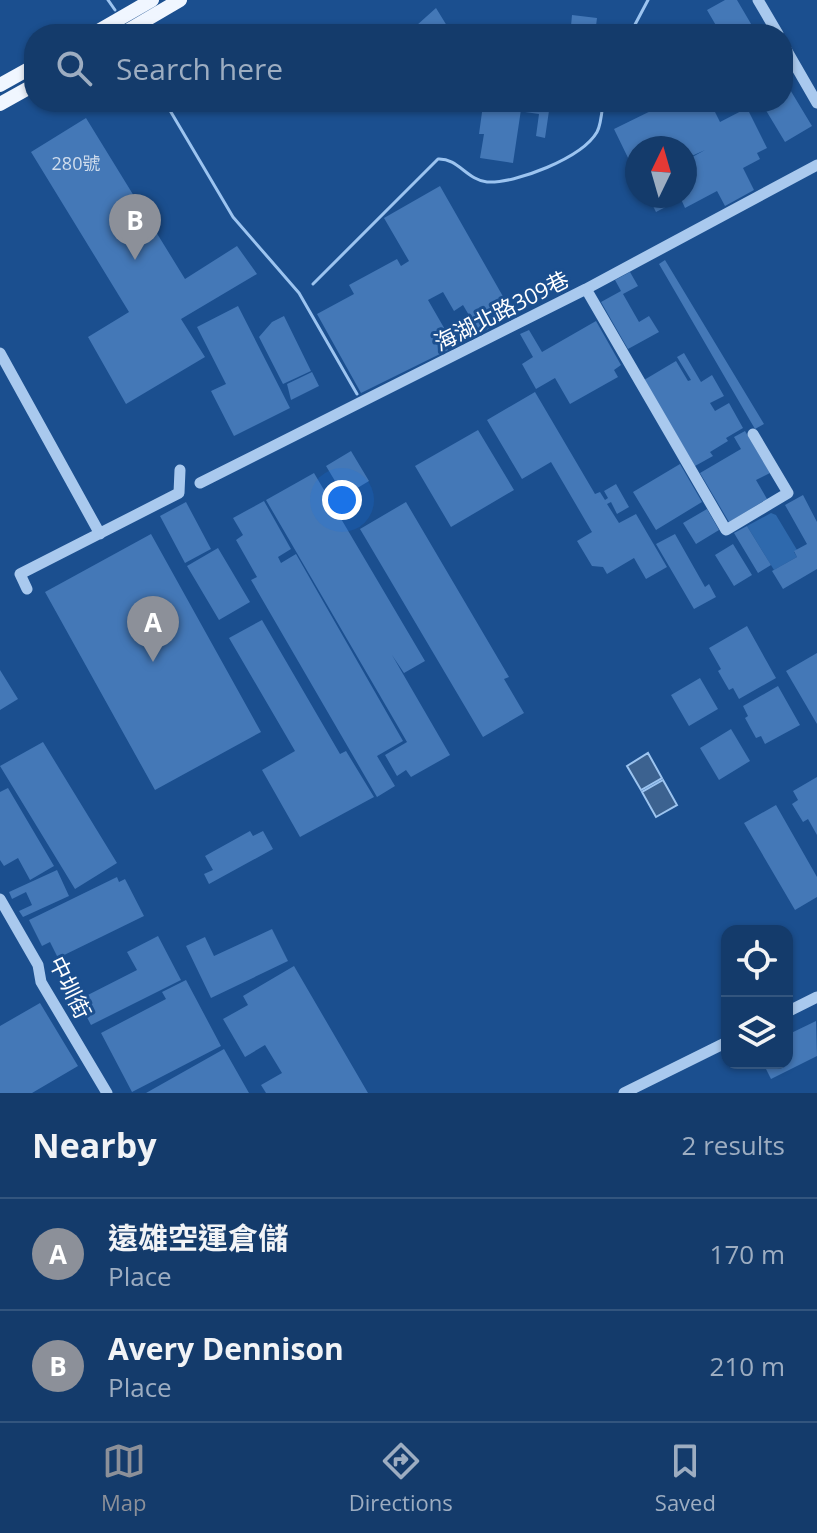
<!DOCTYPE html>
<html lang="en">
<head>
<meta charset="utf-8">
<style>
	body { margin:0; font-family:"Open Sans","Noto Sans TC",sans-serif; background:#1d4271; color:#f1f3f6 }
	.controls { position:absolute; right:24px; bottom:24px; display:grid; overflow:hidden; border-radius:16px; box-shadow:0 2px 6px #0004 }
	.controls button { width:72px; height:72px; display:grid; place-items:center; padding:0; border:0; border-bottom:2px solid #33557e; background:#143b6b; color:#f1f3f6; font:40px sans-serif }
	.compass { position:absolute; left:625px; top:136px; width:72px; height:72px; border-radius:50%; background:#143b6b; box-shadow:0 2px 6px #0004; rotate:5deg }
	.you { position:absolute; left:342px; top:500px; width:28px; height:28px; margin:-20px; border:6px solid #fff; border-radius:50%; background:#1a73e8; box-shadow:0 0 0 12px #1a73e833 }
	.badge { display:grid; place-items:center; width:52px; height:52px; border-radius:50%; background:#8c9099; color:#fff; font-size:26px; font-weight:700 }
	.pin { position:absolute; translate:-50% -66px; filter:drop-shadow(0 2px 4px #0008) }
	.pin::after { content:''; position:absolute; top:42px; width:28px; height:24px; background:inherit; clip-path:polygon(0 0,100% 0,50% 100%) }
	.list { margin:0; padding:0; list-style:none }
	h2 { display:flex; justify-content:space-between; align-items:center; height:104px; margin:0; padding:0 32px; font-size:34px }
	h2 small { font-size:26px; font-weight:400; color:#9dadc1 }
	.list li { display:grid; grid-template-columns:52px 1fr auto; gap:24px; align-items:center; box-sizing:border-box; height:112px; padding:0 32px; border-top:2px solid #33557e }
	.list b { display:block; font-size:30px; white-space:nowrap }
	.list p { margin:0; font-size:26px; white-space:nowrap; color:#9dadc1 }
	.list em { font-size:26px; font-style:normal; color:#9dadc1 }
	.icon { flex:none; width:44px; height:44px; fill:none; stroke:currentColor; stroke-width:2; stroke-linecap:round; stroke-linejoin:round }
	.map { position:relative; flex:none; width:817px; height:1093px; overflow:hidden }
	.search { position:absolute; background:#143b6b; box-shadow:0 2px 6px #0004; left:24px; right:24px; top:24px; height:88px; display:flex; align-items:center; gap:20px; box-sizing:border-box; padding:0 28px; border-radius:32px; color:#9dadc1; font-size:30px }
	.sheet { height:328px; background:#143b6b }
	nav { display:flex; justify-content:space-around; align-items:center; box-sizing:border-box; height:112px; border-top:2px solid #33557e; background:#143b6b; font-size:22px; color:#9dadc1 }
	nav a { display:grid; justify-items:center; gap:4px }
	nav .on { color:#8c9099 }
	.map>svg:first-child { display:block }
	.green { fill:#2e69ad }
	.water { fill:#3c6290; stroke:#9cc4f0; stroke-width:2 }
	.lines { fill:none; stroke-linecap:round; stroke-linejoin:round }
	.stream { stroke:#9cc4f0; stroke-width:3 }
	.building { fill:#4478b7 }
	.minor { stroke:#a9c9ee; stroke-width:11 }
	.major { stroke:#f0f6ff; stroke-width:14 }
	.labels { text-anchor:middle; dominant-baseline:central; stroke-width:6; stroke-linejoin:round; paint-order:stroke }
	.number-label { font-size:18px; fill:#d0dded }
	.street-label { font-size:22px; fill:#fff; stroke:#1b4f8f }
</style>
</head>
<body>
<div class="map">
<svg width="817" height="1093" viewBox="0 0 817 1093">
	<rect width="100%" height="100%" fill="#1b4f8f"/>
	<!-- green -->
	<path class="green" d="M 771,513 L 776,515 L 797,550 L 794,552 L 797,557 L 774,570 L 747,526 Z"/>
	<!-- water -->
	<path class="water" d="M 648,753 L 662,778 L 641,790 L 627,766 Z
		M 663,780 L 677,805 L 656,817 L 642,792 Z"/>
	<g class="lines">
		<!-- stream -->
		<path class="stream" d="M 108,0 L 115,10
			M 630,34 L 648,0
			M 165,102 L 233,217 L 299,293 L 357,394
			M 313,284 L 438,159 C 458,158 467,180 487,182 C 515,184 582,158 597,132 C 601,125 602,111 603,102"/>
	</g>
	<!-- building -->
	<path class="building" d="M 725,0 L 737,0 L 757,34 L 721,34 L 707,10 Z
		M 436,8 L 452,34 L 407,34 Z
		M 572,15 L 597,18 L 595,34 L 585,34 L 586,28 L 571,26 Z
		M 783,78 L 812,126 L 785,142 L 761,102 L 783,102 Z
		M 487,102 L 522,103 L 513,163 L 480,158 L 484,134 L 479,134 L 483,105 L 487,106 Z
		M 526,102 L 550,104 L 545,138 L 536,136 L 539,114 L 525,112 Z
		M 669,102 L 710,102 L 720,122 L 747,108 L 767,148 L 757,153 L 760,159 L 743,168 L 754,190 L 725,206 L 717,191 L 685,208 L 681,199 L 656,212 L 648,196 L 685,196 L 685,161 L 705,150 L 685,159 L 685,148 L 677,148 L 675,144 L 666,148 L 637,148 L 637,162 L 631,164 L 614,129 Z
		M 86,118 L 185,279 L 237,246 L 257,274 L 181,319 L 205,357 L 126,404 L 88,337 L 129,312 L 31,152 Z
		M 440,186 L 513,314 L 480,334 L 463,305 L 454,311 L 443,292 L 428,300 L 447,333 L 441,336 L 448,350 L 361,393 L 317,314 L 354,294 L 349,285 L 397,259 L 401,266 L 409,261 L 384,218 Z
		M 665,260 L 764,424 L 755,429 L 659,264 Z
		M 630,272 L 638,286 L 623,294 L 639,322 L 649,316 L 659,332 L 628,349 L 601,302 L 621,291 L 615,280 Z
		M 238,306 L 290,408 L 234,436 L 211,391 L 226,384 L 197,327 Z
		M 284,316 L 311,371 L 283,384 L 259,337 L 272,322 Z
		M 596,321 L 621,365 L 614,370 L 618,377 L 570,404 L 555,378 L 536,389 L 522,364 L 533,357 L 520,334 L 529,330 L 542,352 Z
		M 684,353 L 701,382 L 712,375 L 724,396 L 710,403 L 715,411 L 729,403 L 743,428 L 726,438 L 728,441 L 710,452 L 713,456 L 695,466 L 644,380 L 676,361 L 688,381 L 691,380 L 677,357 Z
		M 312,372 L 319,386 L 291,400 L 287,384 Z
		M 535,392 L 595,494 L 600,492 L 605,500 L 608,498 L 604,491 L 616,484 L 629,507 L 617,514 L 611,502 L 607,504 L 619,523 L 636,514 L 667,567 L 646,579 L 634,558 L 607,574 L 603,567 L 592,566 L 577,541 L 592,532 L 551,462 L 522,479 L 487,420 Z
		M 478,430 L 514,490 L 451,527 L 415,466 Z
		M 745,431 L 770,473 L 756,480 L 767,499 L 729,522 L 700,473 L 741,449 L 734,437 Z
		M 351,451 L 369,481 L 344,496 L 326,466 Z
		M 680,464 L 702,502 L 656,530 L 633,492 Z
		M 314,473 L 425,661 L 404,673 L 392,655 L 450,755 L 411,777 L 406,770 L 397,776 L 385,755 L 407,742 L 266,500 Z
		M 803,495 L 817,522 L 817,569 L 783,589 L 772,571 L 797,557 L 794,551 L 807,544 L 785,505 Z
		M 264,501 L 291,549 L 278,557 L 281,563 L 296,554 L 403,741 L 377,756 L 395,786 L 377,797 L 251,580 L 257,577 L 236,540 L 243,535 L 233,518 Z
		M 186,502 L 211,549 L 185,563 L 160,516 Z
		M 406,502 L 509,677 L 504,679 L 524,713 L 483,737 L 360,529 Z
		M 707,509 L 719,530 L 696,544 L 683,523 Z
		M 747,526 L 771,565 L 758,573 L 734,533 Z
		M 151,534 L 261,732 L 155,790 L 45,592 Z
		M 675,534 L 705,587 L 709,584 L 716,597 L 694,609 L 656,544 Z
		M 733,544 L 752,575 L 734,586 L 715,555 Z
		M 218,548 L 250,602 L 219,620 L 187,566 Z
		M 262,620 L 340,754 L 346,751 L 374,797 L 300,837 L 262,770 L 295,751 L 229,638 Z
		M 747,626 L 776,678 L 739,699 L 733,688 L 729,690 L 718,671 L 721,669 L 709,648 Z
		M 817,653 L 817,724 L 786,671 Z
		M 0,670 L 18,699 L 0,710 Z
		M 700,678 L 718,709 L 689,726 L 671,695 Z
		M 778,686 L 800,725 L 765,744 L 761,736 L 756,738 L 745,718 L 748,716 L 743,706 Z
		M 731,729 L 750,761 L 719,780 L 700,748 Z
		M 43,742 L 117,863 L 75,889 L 0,766 Z
		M 817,777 L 817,835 L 808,819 L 803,822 L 792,804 L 798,800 L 793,791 Z
		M 8,788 L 54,866 L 30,880 L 18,858 L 4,866 L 0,860 L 0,792 Z
		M 776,805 L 817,877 L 817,897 L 795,910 L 744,823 Z
		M 250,831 L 253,836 L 263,831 L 273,849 L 209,884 L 204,874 L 213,870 L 205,856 Z
		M 57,870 L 69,896 L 23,917 L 19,911 L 32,905 L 26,892 L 12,899 L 9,892 Z
		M 117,877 L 119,882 L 125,879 L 144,916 L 58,958 L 50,942 L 42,946 L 29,920 Z
		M 272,929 L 288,961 L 211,998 L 186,946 L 205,937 L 214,956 Z
		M 158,936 L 181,980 L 91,1025 L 78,1000 L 137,970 L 127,952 Z
		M 294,966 L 368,1093 L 266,1093 L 261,1085 L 282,1073 L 265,1045 L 245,1057 L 223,1019 L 248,1005 L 243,996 Z
		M 186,980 L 221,1046 L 132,1092 L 101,1033 L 166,999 L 162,992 Z
		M 40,1003 L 78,1066 L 32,1093 L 0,1093 L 0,1026 Z
		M 816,1021 L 817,1056 L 771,1079 L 763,1063 L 787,1063 L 787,1035 Z
		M 224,1049 L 249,1093 L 146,1093 Z"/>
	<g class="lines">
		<!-- minor -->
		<path class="minor" d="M 758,0 L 778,34
			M 783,44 L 817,103
			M 586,289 L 726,530 L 788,493 L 753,434
			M 0,353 L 100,534
			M 200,483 L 586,289 L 817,165
			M 27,589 L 20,574 L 179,493 L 180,470
			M 0,899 L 38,965 L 41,982 L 107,1093
			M 787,1012 L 817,997
			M 624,1093 L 727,1042"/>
		<!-- major -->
		<path class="major" d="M 93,34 L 152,0
			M 122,34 L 180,0
			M 0,85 L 34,66
			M 0,104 L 34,85"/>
	</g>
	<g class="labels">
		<!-- number labels -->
		<g class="number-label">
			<text x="76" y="163">280號</text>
		</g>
		<!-- street labels -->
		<g class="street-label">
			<text transform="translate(501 310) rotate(-27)">海湖北路309巷</text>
			<text transform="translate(71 987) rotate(64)">中圳街</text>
		</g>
	</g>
</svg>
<div class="controls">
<button><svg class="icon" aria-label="locate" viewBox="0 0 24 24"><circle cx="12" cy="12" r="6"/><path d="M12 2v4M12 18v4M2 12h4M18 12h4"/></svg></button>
<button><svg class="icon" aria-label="layers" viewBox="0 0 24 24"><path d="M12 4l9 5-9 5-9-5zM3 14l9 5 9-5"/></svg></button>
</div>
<svg class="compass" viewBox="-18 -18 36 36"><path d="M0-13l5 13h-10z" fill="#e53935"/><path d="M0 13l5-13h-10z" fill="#9dadc1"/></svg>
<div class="you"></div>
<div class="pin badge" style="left:153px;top:662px">A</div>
<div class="pin badge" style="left:135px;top:260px">B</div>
<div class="search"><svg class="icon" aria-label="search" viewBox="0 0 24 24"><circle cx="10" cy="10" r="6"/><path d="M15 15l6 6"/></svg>Search here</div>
</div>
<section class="sheet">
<h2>Nearby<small>2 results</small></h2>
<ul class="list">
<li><span class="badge">A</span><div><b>遠雄空運倉儲</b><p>Place</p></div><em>170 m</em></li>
<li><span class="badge">B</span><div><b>Avery Dennison</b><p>Place</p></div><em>210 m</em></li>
</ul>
</section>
<nav>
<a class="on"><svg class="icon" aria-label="map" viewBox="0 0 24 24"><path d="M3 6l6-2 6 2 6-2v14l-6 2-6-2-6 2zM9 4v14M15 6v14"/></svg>Map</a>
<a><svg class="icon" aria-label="directions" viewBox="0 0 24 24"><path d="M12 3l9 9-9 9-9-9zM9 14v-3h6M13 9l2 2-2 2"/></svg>Directions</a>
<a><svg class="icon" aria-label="saved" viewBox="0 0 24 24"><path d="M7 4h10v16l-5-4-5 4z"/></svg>Saved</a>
</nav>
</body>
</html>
